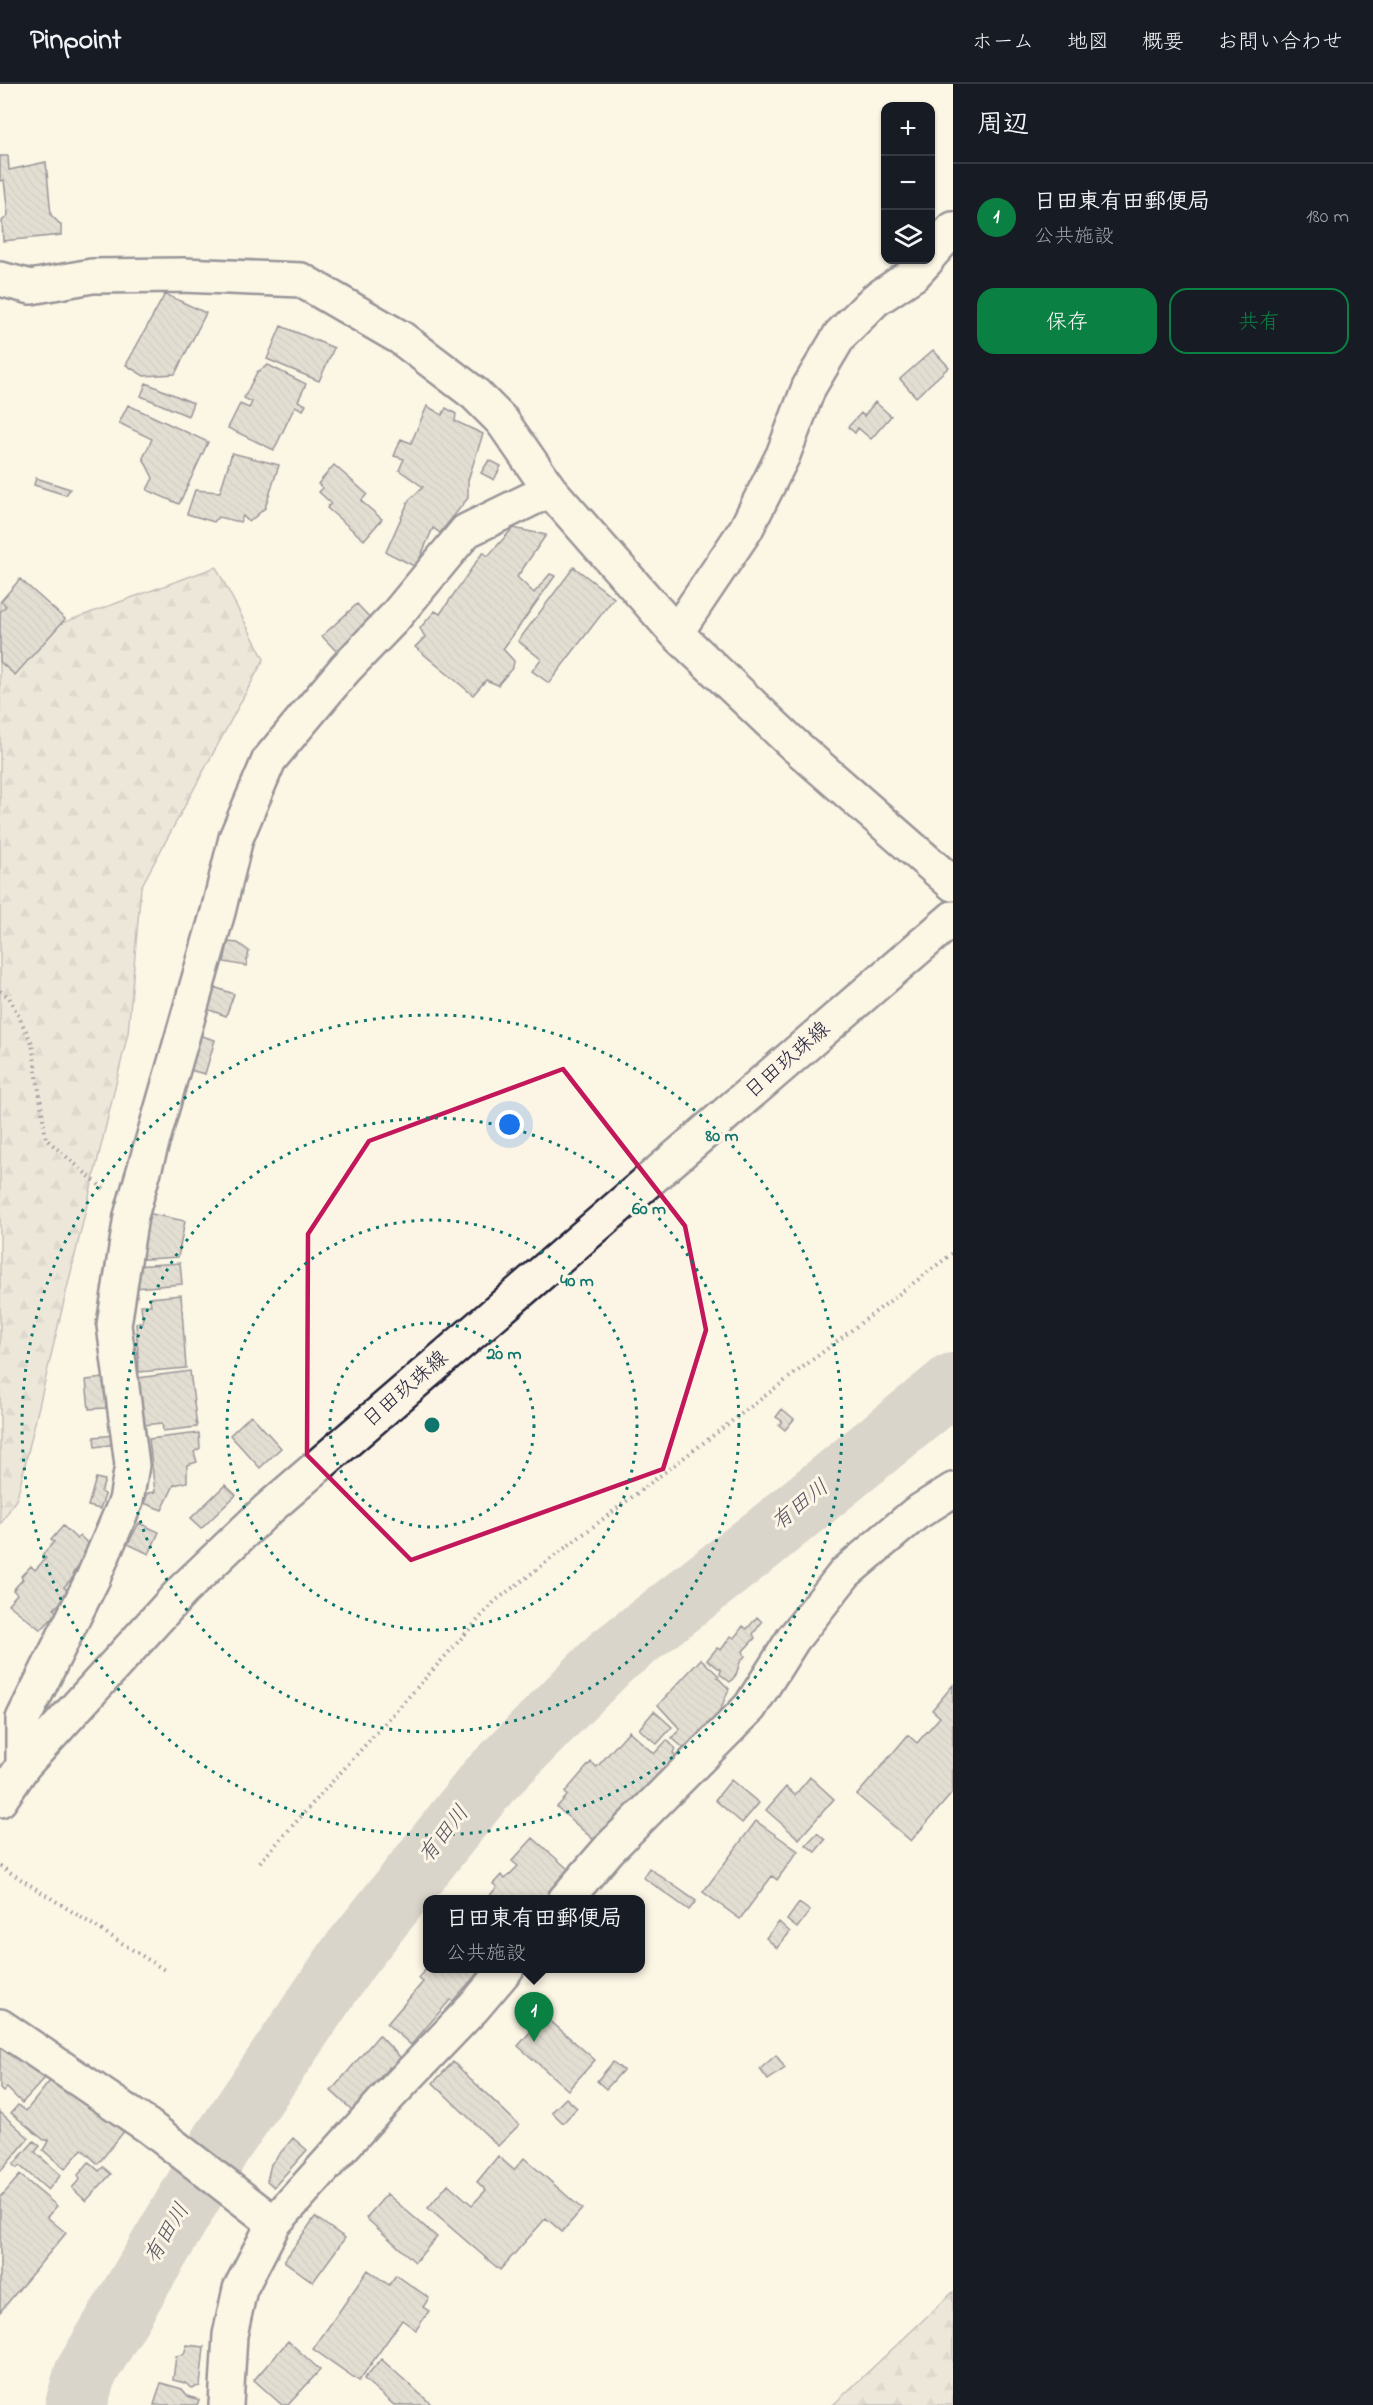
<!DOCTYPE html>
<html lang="ja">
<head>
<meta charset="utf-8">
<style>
	body { margin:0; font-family:"Indie Flower","Klee One",sans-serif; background:#20242c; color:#f1f3f6 }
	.controls { position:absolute; right:18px; top:18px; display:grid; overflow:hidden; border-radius:12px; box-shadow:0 2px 4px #0004 }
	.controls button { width:54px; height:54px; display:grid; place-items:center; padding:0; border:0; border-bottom:2px solid #363941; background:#171b24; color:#f1f3f6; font:30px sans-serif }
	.you { position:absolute; left:510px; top:1041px; width:21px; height:21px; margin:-15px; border:4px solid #fff; border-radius:50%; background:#1a73e8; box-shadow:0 0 0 9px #1a73e833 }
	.badge { display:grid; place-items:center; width:39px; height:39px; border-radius:50%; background:#0b8043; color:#fff; font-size:20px; font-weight:700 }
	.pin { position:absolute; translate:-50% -50px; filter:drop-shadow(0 2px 3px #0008) }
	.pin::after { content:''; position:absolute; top:32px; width:21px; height:18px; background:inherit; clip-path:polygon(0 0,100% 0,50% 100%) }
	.popup { position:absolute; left:423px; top:1811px; width:222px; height:78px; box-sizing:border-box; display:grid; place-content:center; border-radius:12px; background:#171b24; filter:drop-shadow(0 2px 4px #0005); font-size:20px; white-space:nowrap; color:#9ea1a6 }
	.popup b { font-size:22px; color:#f1f3f6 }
	.popup::after { content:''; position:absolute; left:50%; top:100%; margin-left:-12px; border:12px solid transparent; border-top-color:#171b24 }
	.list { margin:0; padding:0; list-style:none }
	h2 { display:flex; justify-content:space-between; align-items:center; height:78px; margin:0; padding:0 24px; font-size:26px }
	h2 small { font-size:20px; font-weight:400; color:#9ea1a6 }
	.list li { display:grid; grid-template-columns:39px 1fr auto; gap:18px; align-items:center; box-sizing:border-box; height:108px; padding:0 24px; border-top:2px solid #363941 }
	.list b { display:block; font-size:22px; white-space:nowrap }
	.list p { margin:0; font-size:20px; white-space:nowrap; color:#9ea1a6 }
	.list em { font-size:20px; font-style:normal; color:#9ea1a6 }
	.actions { display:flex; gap:12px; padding:18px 24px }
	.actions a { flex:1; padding:14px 0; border:2px solid #0b8043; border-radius:18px; text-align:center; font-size:21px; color:#0b8043 }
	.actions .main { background:#0b8043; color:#fff }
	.icon { flex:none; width:33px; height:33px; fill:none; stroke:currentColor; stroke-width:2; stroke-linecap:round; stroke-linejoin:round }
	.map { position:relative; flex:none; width:953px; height:2321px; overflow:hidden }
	header { display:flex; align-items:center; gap:36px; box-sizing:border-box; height:84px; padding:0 30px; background:#171b24; border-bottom:2px solid #363941 }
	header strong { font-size:28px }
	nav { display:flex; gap:33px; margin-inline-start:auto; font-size:21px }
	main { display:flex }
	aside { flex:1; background:#171b24 }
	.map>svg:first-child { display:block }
	.forest { fill:url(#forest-firs); stroke:#7f7c84; stroke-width:1.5 }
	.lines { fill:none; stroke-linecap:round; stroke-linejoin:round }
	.river { stroke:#b2adab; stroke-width:62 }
	.building { fill:url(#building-back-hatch); stroke:#22223b; stroke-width:1.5 }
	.minor-casing { stroke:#22223b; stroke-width:38 }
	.primary-casing { stroke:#22223b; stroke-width:38 }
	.path { stroke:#22223b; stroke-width:4; stroke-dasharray:1.5 4.5; stroke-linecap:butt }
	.minor { stroke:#fcf5e5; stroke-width:33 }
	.primary { stroke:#fcf5e5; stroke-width:33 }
	.marked { fill:none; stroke:#c2185b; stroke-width:4.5; stroke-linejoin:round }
	.ring { fill:none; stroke:#0f766e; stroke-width:3; stroke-dasharray:3 6 }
	.labels { text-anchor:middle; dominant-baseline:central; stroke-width:6; stroke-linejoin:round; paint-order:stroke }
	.street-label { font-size:21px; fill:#22223b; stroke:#fcf5e5 }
	.water-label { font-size:22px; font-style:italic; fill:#545362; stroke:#fcf5e5 }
	.centre { fill:#0f766e; stroke:#fcf5e5; stroke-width:3 }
	.ring-label { font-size:18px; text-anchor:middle; font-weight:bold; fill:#0f766e; stroke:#fcf5e5; stroke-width:6; stroke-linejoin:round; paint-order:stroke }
</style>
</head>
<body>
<header>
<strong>Pinpoint</strong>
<nav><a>ホーム</a><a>地図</a><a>概要</a><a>お問い合わせ</a></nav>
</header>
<main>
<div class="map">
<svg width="953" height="2321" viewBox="0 0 953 2321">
	<defs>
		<pattern id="forest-firs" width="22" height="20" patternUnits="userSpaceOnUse" patternTransform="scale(1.5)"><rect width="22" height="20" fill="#dcd6cc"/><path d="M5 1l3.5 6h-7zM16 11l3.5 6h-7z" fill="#bcb7b0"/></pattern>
		<pattern id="building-back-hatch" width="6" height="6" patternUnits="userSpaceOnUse" patternTransform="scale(1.5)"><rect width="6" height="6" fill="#c6c1bb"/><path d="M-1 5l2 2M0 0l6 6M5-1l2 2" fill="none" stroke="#aaa6a2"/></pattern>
	</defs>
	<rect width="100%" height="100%" fill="#fcf5e5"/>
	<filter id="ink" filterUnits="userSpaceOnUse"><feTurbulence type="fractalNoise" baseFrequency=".0167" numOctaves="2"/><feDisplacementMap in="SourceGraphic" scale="12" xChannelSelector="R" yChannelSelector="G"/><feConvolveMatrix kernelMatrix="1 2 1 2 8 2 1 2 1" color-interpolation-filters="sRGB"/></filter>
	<g filter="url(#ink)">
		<!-- forest -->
		<path class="forest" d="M 216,483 L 264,575 L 141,803 L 128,949 L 17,1414 L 0,1441 L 0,518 L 54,542 Z
			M 953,2208 L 953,2321 L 833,2321 Z"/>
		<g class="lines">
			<!-- river -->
			<path class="river" d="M 76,2321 L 85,2290 L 222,2059 L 348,1874 L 488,1698 L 610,1574 L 763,1455 L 953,1300"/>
		</g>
		<!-- building -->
		<path class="building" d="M 0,72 L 8,72 L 9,86 L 46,78 L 51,131 L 61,141 L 61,151 L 3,157 L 2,137 L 8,131 L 4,96 L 0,97 Z
			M 165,210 L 206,229 L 175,290 L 144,292 L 126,281 Z
			M 281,242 L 334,264 L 319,297 L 267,275 Z
			M 933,266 L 949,283 L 916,313 L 900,295 Z
			M 268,281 L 306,300 L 298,317 L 306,321 L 303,326 L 295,322 L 274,366 L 228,344 L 240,320 L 249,324 L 252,318 L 244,314 L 257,288 Z
			M 146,299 L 193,319 L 188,332 L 141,312 Z
			M 875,318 L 891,332 L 871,355 L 858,344 L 855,349 L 848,343 L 861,329 L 864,332 Z
			M 128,321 L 208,358 L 179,420 L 147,406 L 153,394 L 143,374 L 152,355 L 119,339 Z
			M 427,322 L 442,331 L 446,324 L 456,330 L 455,337 L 483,350 L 468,396 L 468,414 L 440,449 L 433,444 L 416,483 L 386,468 L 409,416 L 423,403 L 399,386 L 404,375 L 394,372 L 401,355 L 411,359 Z
			M 232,369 L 279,381 L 265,424 L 249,438 L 243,432 L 240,438 L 218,433 L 214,438 L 187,430 L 195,406 L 220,408 Z
			M 489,376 L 501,382 L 494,396 L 481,389 Z
			M 334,381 L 367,410 L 361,417 L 382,435 L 364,456 L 327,424 L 331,419 L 319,408 L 323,404 L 318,400 Z
			M 36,394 L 70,405 L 66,411 L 34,401 Z
			M 513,444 L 546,451 L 517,493 L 534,509 L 550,490 L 555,492 L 503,565 L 514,577 L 513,583 L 498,601 L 486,596 L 473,611 L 415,563 L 425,553 L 420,544 L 435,527 L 440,530 L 483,468 L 488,472 Z
			M 574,483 L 614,514 L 549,599 L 532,587 L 541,575 L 518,557 Z
			M 20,495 L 65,535 L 15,591 L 0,578 L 0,528 L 6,522 L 1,517 Z
			M 357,520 L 373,537 L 338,569 L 322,552 Z
			M 228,858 L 238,859 L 249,867 L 246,882 L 224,878 Z
			M 214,903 L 234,910 L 226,932 L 207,925 Z
			M 192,949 L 215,956 L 205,990 L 182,984 Z
			M 142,1128 L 185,1137 L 178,1173 L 132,1176 Z
			M 180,1179 L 182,1200 L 135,1204 L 134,1182 Z
			M 181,1211 L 186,1284 L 139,1288 L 136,1239 L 143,1239 L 141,1221 L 151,1221 L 150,1214 Z
			M 190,1287 L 197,1343 L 163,1347 L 162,1339 L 144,1341 L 138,1294 Z
			M 104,1294 L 106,1324 L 89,1325 L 86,1296 Z
			M 782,1325 L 794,1335 L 785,1346 L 779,1341 L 782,1337 L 776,1333 Z
			M 251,1331 L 281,1364 L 260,1384 L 230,1351 Z
			M 199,1349 L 200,1364 L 194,1368 L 197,1378 L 187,1381 L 187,1398 L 174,1401 L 162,1426 L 144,1419 L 148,1409 L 155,1408 L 149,1355 Z
			M 115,1351 L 116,1360 L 95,1363 L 94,1353 Z
			M 96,1394 L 105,1396 L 101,1408 L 105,1411 L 100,1425 L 88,1422 Z
			M 225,1401 L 236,1411 L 201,1445 L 190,1435 Z
			M 139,1439 L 159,1448 L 149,1470 L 128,1460 Z
			M 63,1442 L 77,1455 L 80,1452 L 92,1463 L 82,1473 L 84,1477 L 73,1489 L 74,1492 L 64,1503 L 70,1509 L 54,1525 L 57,1529 L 41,1546 L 8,1520 L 17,1510 L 13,1506 L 23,1495 L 21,1492 L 31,1482 L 35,1486 L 46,1474 L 42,1471 L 54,1458 L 51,1456 Z
			M 757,1533 L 762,1538 L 753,1550 L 755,1554 L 743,1567 L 745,1572 L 740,1578 L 736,1591 L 730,1598 L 720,1590 L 721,1586 L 707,1576 L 717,1564 L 721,1566 L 731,1552 L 734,1554 L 743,1542 L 747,1545 Z
			M 701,1575 L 719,1592 L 717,1593 L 729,1605 L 718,1631 L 687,1667 L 672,1654 L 680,1645 L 658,1621 Z
			M 953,1601 L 953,1708 L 911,1757 L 857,1711 L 908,1651 L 917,1659 L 940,1633 L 932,1626 Z
			M 654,1627 L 672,1643 L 657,1660 L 639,1645 Z
			M 629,1647 L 654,1670 L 667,1656 L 675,1664 L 673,1669 L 678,1674 L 652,1704 L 647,1703 L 597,1759 L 557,1723 L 567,1712 L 565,1708 L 591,1678 L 597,1683 Z
			M 810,1693 L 834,1715 L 799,1755 L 766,1726 L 786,1703 L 795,1711 Z
			M 731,1696 L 759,1719 L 742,1739 L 715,1716 Z
			M 756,1737 L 798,1767 L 777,1796 L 772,1792 L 740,1835 L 703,1808 Z
			M 817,1749 L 825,1756 L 815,1768 L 806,1761 Z
			M 533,1754 L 568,1785 L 549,1807 L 554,1811 L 549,1816 L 486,1816 L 497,1803 L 493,1800 L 501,1791 L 505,1795 L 518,1782 L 512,1777 Z
			M 649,1784 L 696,1817 L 689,1826 L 643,1793 Z
			M 799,1819 L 810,1827 L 797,1844 L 787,1836 Z
			M 779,1838 L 790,1848 L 777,1864 L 766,1854 Z
			M 428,1883 L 482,1884 L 453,1917 L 450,1916 L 411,1961 L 387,1940 L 423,1898 L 418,1894 Z
			M 539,1927 L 595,1976 L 568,2006 L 518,1962 L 538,1939 L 532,1934 Z
			M 379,1951 L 402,1975 L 392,1986 L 389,1983 L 352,2026 L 331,2007 Z
			M 0,1959 L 21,1976 L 25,1975 L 45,1994 L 22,2019 L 7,2004 L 3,2008 L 0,2005 Z
			M 776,1971 L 785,1984 L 768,1996 L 760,1985 Z
			M 453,1978 L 519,2041 L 498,2062 L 433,1999 Z
			M 613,1978 L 623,1986 L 606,2005 L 597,1997 Z
			M 53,1993 L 126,2045 L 98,2080 L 82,2065 L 65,2085 L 43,2066 L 49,2056 L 44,2056 L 11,2029 L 18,2021 L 26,2027 Z
			M 566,2014 L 577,2024 L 563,2039 L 552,2028 Z
			M 0,2028 L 29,2054 L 1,2087 L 0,2086 Z
			M 293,2054 L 307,2066 L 274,2103 L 267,2097 L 271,2080 Z
			M 34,2057 L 40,2062 L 35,2068 L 61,2091 L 48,2106 L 20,2082 L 17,2084 L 13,2081 Z
			M 498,2072 L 514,2086 L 524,2074 L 582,2125 L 562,2148 L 546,2134 L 500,2186 L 428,2124 L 448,2100 L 472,2121 L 486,2106 L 477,2098 Z
			M 89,2078 L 99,2087 L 103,2083 L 111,2090 L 86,2117 L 72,2104 L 80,2095 L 78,2091 Z
			M 20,2091 L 57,2122 L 47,2133 L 66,2149 L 0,2228 L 0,2114 Z
			M 387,2110 L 437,2153 L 415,2178 L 366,2134 Z
			M 315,2133 L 345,2154 L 313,2198 L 284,2177 Z
			M 368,2186 L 389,2201 L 396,2191 L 429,2214 L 423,2223 L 429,2227 L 416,2246 L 402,2236 L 359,2297 L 313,2265 Z
			M 288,2257 L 320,2286 L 288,2321 L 282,2321 L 254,2296 Z
			M 187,2261 L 204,2263 L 200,2302 L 192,2304 L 185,2299 L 173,2296 L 176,2272 L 184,2270 Z
			M 381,2275 L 430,2319 L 428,2321 L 394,2321 L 364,2295 Z
			M 161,2299 L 182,2305 L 188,2312 L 199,2316 L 197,2321 L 154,2321 Z"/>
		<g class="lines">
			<!-- minor casing -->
			<g class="minor-casing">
				<path id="minor" d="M 930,171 L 953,145
					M 0,195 L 31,203 L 92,192 L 183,191 L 301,196 L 401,254 L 475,310 L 502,337 L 550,406 L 676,549 L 792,659 L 953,800
					M 676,549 L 746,445 L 783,371 L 809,303 L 840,251 L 875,216 L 914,190 L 927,176
					M 23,1682 L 23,1635 L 93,1494 L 126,1417 L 132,1381 L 114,1241 L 131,1132 L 218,828 L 236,754 L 269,676 L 345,585 L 394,534 L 466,447 L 550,406
					M 565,1816 L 610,1764 L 750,1623 L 793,1555 L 845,1489 L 915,1430 L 953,1406
					M 0,1942 L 148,2042 L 274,2139
					M 226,2321 L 230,2251 L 240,2205 L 274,2139 L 383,2018 L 474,1923 L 507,1884"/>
			</g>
			<!-- primary casing -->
			<g class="primary-casing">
				<path id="primary" d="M 0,1716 L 23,1682 L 183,1506 L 267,1426 L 953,834"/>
			</g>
			<!-- path -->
			<path class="path" d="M 0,907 L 9,913 L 32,959 L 46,1055 L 105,1106
				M 260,1778 L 494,1518 L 953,1169
				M 0,1782 L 166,1887"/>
			<!-- minor -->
			<use href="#minor" class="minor"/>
			<!-- primary -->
			<use href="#primary" class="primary"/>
		</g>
	</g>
	<!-- marked area -->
	<path d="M0 0H953V2321H0ZM 563,985 L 685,1142 L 706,1246 L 663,1385 L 411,1476 L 307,1371 L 308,1150 L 369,1057 Z" fill="#fcf5e5" fill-opacity=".55" fill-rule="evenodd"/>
	<path class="marked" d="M 563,985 L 685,1142 L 706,1246 L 663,1385 L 411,1476 L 307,1371 L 308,1150 L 369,1057 Z"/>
	<!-- distance rings -->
	<g class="ring">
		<circle cx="432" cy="1341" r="102"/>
		<circle cx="432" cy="1341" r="205"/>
		<circle cx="432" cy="1341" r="307"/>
		<circle cx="432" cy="1341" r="410"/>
	</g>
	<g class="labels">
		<!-- street labels -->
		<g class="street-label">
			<text transform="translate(788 977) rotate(-41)">日田玖珠線</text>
			<text transform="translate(406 1306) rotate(-41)">日田玖珠線</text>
		</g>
		<!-- water labels -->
		<g class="water-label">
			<text transform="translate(801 1422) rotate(-39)">有田川</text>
			<text transform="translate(445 1751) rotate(-52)">有田川</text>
			<text transform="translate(168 2150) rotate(-59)">有田川</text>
		</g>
	</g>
	<circle cx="432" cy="1341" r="9" class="centre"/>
	<g class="ring-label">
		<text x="722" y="1057">80 m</text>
		<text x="649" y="1130">60 m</text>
		<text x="577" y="1202">40 m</text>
		<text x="504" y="1275">20 m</text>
	</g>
</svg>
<div class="controls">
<button>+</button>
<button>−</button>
<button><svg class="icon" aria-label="layers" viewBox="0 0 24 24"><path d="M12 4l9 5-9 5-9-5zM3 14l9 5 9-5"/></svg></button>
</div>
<div class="you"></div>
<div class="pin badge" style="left:534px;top:1958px">1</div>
<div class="popup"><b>日田東有田郵便局</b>公共施設</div>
</div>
<aside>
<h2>周辺<small></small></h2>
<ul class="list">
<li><span class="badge">1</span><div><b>日田東有田郵便局</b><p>公共施設</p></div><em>180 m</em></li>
</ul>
<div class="actions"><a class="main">保存</a><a>共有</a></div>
</aside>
</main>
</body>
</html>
